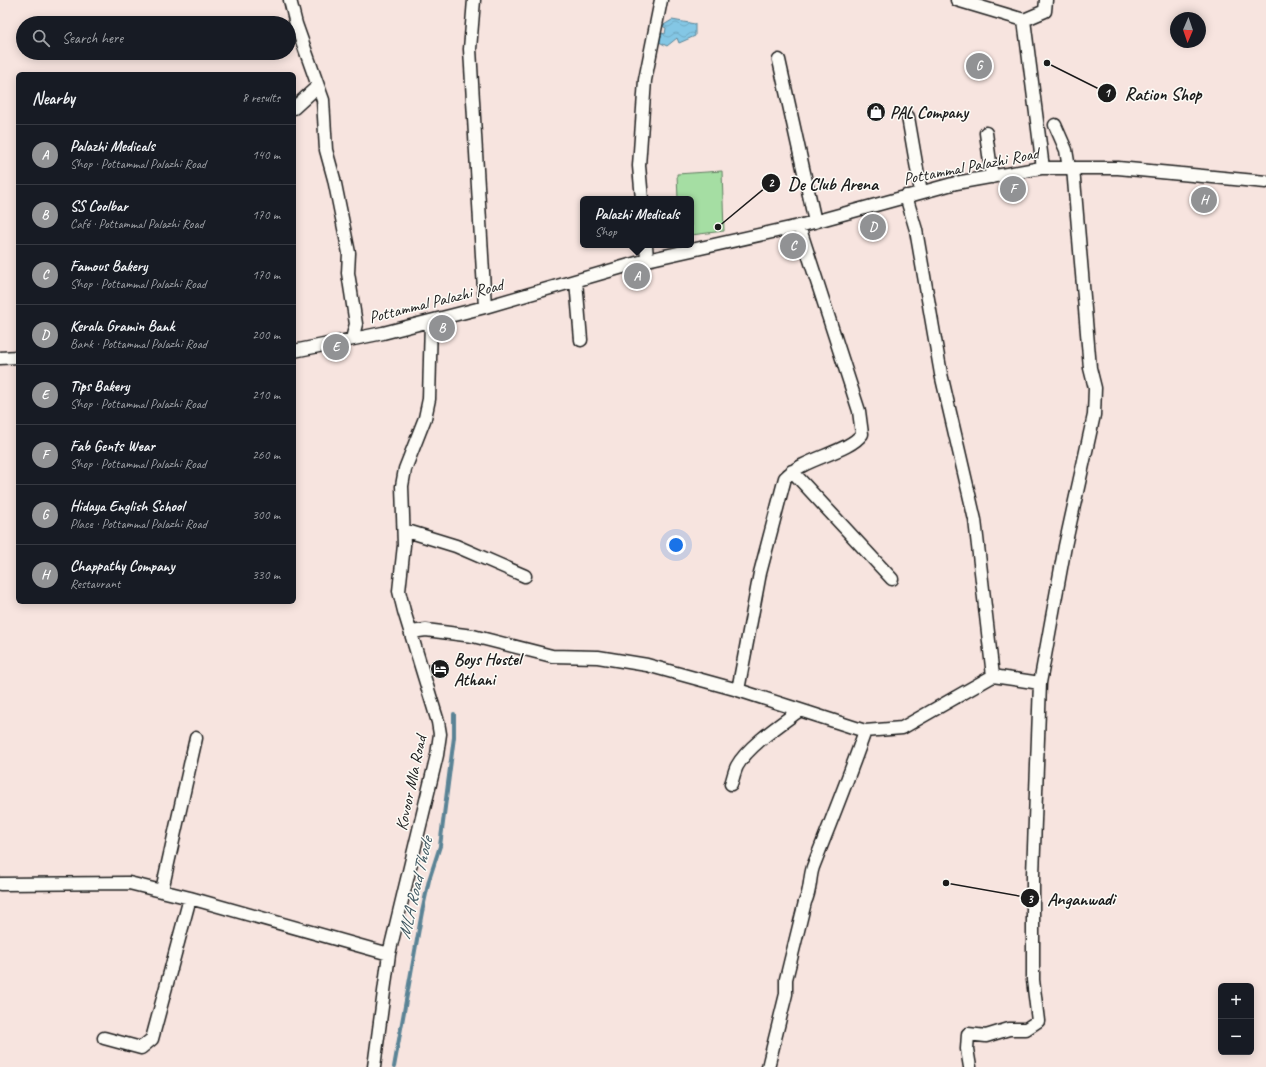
<!DOCTYPE html>
<html lang="en">
<head>
<meta charset="utf-8">
<style>
	body { margin:0; font-family:Caveat,sans-serif; background:#242831; color:#f1f3f6 }
	.controls { position:absolute; right:12px; bottom:12px; display:grid; overflow:hidden; border-radius:6px; box-shadow:0 2px 10px #0003 }
	.controls button { width:36px; height:36px; display:grid; place-items:center; padding:0; border:0; border-bottom:1px solid #363941; background:#171b24; color:#f1f3f6; font:20px sans-serif }
	.compass { position:absolute; left:1170px; top:12px; width:36px; height:36px; border-radius:50%; background:#171b24; box-shadow:0 2px 10px #0003; rotate:182deg }
	.you { position:absolute; left:676px; top:545px; width:14px; height:14px; margin:-10px; border:3px solid #fff; border-radius:50%; background:#1a73e8; box-shadow:0 0 0 6px #1a73e833 }
	.badge { display:grid; place-items:center; width:26px; height:26px; border-radius:50%; background:#919294; color:#fff; font-size:13px; font-weight:700 }
	.pin { position:absolute; translate:-50% -50%; border:2px solid #fff; box-shadow:0 1px 4px #0006 }
	.popup { position:absolute; left:580px; top:196px; width:114px; height:52px; box-sizing:border-box; display:grid; place-content:center; border-radius:6px; background:#171b24; filter:drop-shadow(0 1px 3px #0005); font-size:13px; white-space:nowrap; color:#9ea1a6 }
	.popup b { font-size:15px; color:#f1f3f6 }
	.popup::after { content:''; position:absolute; left:50%; top:100%; margin-left:-8px; border:8px solid transparent; border-top-color:#171b24 }
	.list { margin:0; padding:0; list-style:none }
	h2 { display:flex; justify-content:space-between; align-items:center; height:52px; margin:0; padding:0 16px; font-size:17px }
	h2 small { font-size:13px; font-weight:400; color:#9ea1a6 }
	.list li { display:grid; grid-template-columns:26px 1fr auto; gap:12px; align-items:center; box-sizing:border-box; height:60px; padding:0 16px; border-top:1px solid #363941 }
	.list b { display:block; font-size:15px; white-space:nowrap }
	.list p { margin:0; font-size:13px; white-space:nowrap; color:#9ea1a6 }
	.list em { font-size:13px; font-style:normal; color:#9ea1a6 }
	.icon { flex:none; width:22px; height:22px; fill:none; stroke:currentColor; stroke-width:2; stroke-linecap:round; stroke-linejoin:round }
	.map { position:relative; flex:none; width:1266px; height:1067px; overflow:hidden }
	.search { position:absolute; background:#171b24; box-shadow:0 2px 10px #0003; left:16px; top:16px; width:280px; height:44px; display:flex; align-items:center; gap:10px; box-sizing:border-box; padding:0 14px; border-radius:22px; color:#9ea1a6; font-size:15px }
	.panel { position:absolute; background:#171b24; box-shadow:0 2px 10px #0003; left:16px; top:72px; width:280px; height:532px; border-radius:6px }
	.map>svg:first-child { display:block }
	.green { fill:#a5dea3; stroke:#607d60 }
	.water { fill:url(#water-waves); stroke:#5a8395 }
	.lines { fill:none; stroke-linecap:round; stroke-linejoin:round }
	.stream { stroke:#5a8395; stroke-width:4 }
	.street-casing { stroke:#1c1c1c; stroke-width:15 }
	.street { stroke:#fdfcf7; stroke-width:12 }
	.labels { text-anchor:middle; dominant-baseline:central; stroke-width:3; stroke-linejoin:round; paint-order:stroke }
	.poi-label { font-size:17px; font-weight:bold; fill:#1c1c1c; stroke:#fdfcf7; text-anchor:start }
	.street-label { font-size:17px; fill:#1c1c1c; stroke:#fdfcf7 }
	.water-label { font-size:18px; font-style:italic; fill:#405862; stroke:#fdfcf7 }
	.leader { fill:none; stroke:#1c1c1c; stroke-width:1.5 }
	.callout-dot { fill:#1c1c1c; stroke:#fdfcf7; stroke-width:1.5 }
	.mark-label { font-size:12px; text-anchor:middle; font-weight:bold; fill:#fff }
	.callout-label { font-size:18px; text-anchor:middle; font-weight:bold; fill:#1c1c1c; stroke:#fdfcf7; stroke-width:3; stroke-linejoin:round; paint-order:stroke }
</style>
</head>
<body>
<div class="map">
<svg width="1266" height="1067" viewBox="0 0 1266 1067">
	<defs>
		<pattern id="water-waves" width="16" height="10" patternUnits="userSpaceOnUse"><rect width="16" height="10" fill="#84c7e5"/><path d="M0 5q4-4 8 0t8 0" fill="none" stroke="#71aac4"/></pattern>
	</defs>
	<rect width="100%" height="100%" fill="#f7e4df"/>
	<filter id="ink" filterUnits="userSpaceOnUse"><feTurbulence type="fractalNoise" baseFrequency=".025" numOctaves="2"/><feDisplacementMap in="SourceGraphic" scale="8" xChannelSelector="R" yChannelSelector="G"/><feConvolveMatrix kernelMatrix="1 2 1 2 8 2 1 2 1" color-interpolation-filters="sRGB"/></filter>
	<g filter="url(#ink)">
		<!-- green -->
		<path class="green" d="M 722,171 L 724,231 L 691,235 L 691,199 L 678,199 L 677,174 Z"/>
		<!-- water -->
		<path class="water" d="M 672,20 L 695,24 L 695,36 L 679,43 L 677,38 L 667,46 L 659,42 L 662,33 L 665,34 L 666,28 L 662,26 Z"/>
		<g class="lines">
			<!-- stream -->
			<path class="stream" d="M 394,1067 L 422,912 L 429,880 L 440,846 L 454,737 L 454,714"/>
			<!-- street casing -->
			<g class="street-casing">
				<path id="street" d="M 290,0 L 296,24 L 323,100 L 326,150 L 334,179 L 349,253 L 348,273 L 356,324 L 352,339
					M 474,0 L 470,49 L 485,307
					M 957,0 L 1024,20 L 1043,168
					M 1024,20 L 1045,11 L 1046,0
					M 779,60 L 815,222
					M 294,108 L 318,86
					M 908,117 L 921,192
					M 1055,125 L 1066,150 L 1069,168
					M 986,133 L 992,177
					M 906,196 L 916,230 L 941,374 L 975,520 L 993,676 L 1040,683
					M 642,199 L 639,166 L 645,80 L 661,0
					M 646,245 L 647,260
					M 576,281 L 581,340
					M 294,351 L 383,333 L 485,307 L 647,260 L 799,226 L 956,183 L 1041,168 L 1118,168 L 1266,182
					M 0,358 L 18,357
					M 792,471 L 892,579
					M 404,530 L 456,546 L 525,576
					M 411,632 L 426,630 L 473,636 L 552,656 L 598,657 L 647,665 L 738,690 L 800,710 C 781,724 748,746 737,766 C 734,772 733,779 731,784
					M 738,690 L 760,573 L 785,478 C 803,458 848,453 862,434 L 859,411 L 799,226
					M 865,731 L 902,728 L 993,676
					M 0,884 L 129,883 L 190,898 L 389,954
					M 162,890 L 196,738
					M 104,1038 L 141,1048 L 152,1039 L 190,898
					M 374,1067 L 389,954 L 437,755 L 440,734 L 438,722 L 404,611 L 399,591 L 404,545 L 402,486 L 405,469 L 425,418 L 429,399 L 431,321
					M 768,1067 L 786,994 L 786,979 L 805,902 C 811,890 809,879 813,867 C 831,821 849,777 865,731 L 800,710
					M 970,1067 L 967,1049 L 968,1034 L 986,1036 L 1009,1029 L 1026,1029 L 1038,1021 L 1033,980 L 1033,875 L 1040,683 L 1065,546 L 1094,415 L 1095,388 L 1090,368 L 1073,168"/>
			</g>
			<!-- street -->
			<use href="#street" class="street"/>
		</g>
	</g>
	<!-- icons -->
	<defs>
		<g id="shop-disc" transform="scale(1)"><circle r="9.5" fill="#1c1c1c" stroke="#fdfcf7"/><path d="M-5-2.5h2.3a2.7 3.5 0 0 1 5.4 0H5L5.5 6h-11ZM-1.5-2.5h3a1.5 2.3 0 0 0-3 0Z" fill="#fff"/></g>
		<g id="hotel-disc" transform="scale(1)"><circle r="9.5" fill="#1c1c1c" stroke="#fdfcf7"/><path d="M-6-4.5h1.5V1H6V5H4.5V3h-9V5H-6ZM-4 0a1.8 1.8 0 1 1 3.6 0ZM.5 0V-2.5h3Q6-2.5 6 0Z" fill="#fff"/></g>
	</defs>
	<g fill-rule="evenodd">
		<use href="#shop-disc" x="876" y="112"/>
		<use href="#hotel-disc" x="440" y="669"/>
	</g>
	<g class="labels">
		<!-- poi labels -->
		<g class="poi-label">
			<text x="890" y="112">PAL Company</text>
			<text x="454" y="659">Boys Hostel<tspan x="454" dy="20">Athani</tspan></text>
		</g>
		<!-- street labels -->
		<g class="street-label">
			<text transform="translate(971 166) rotate(-11)">Pottammal Palazhi Road</text>
			<text transform="translate(436 301) rotate(-14)">Pottammal Palazhi Road</text>
			<text transform="translate(411 783) rotate(-78)">Kovoor Mla Road</text>
		</g>
		<!-- water labels -->
		<g class="water-label">
			<text transform="translate(415 888) rotate(-77)">MLA Road Thode</text>
		</g>
	</g>
	<!-- callouts -->
	<path class="leader" d="M1047 63L1107 93M718 227L771 183M946 883L1030 898"/>
	<g class="callout-dot">
		<circle cx="1047" cy="63" r="4"/>
		<circle cx="718" cy="227" r="4"/>
		<circle cx="946" cy="883" r="4"/>
		<circle cx="1107" cy="93" r="10"/>
		<circle cx="771" cy="183" r="10"/>
		<circle cx="1030" cy="898" r="10"/>
	</g>
	<g class="mark-label">
		<text x="1107" y="97">1</text>
		<text x="771" y="187">2</text>
		<text x="1030" y="903">3</text>
	</g>
	<g class="callout-label">
		<text x="1163" y="100">Ration Shop</text>
		<text x="833" y="190">De Club Arena</text>
		<text x="1081" y="905">Anganwadi</text>
	</g>
</svg>
<div class="controls">
<button>+</button>
<button>−</button>
</div>
<svg class="compass" viewBox="-18 -18 36 36"><path d="M0-13l5 13h-10z" fill="#e53935"/><path d="M0 13l5-13h-10z" fill="#9ea1a6"/></svg>
<div class="you"></div>
<div class="pin badge" style="left:637px;top:276px">A</div>
<div class="popup"><b>Palazhi Medicals</b>Shop</div>
<div class="pin badge" style="left:442px;top:328px">B</div>
<div class="pin badge" style="left:793px;top:246px">C</div>
<div class="pin badge" style="left:873px;top:227px">D</div>
<div class="pin badge" style="left:336px;top:347px">E</div>
<div class="pin badge" style="left:1013px;top:189px">F</div>
<div class="pin badge" style="left:979px;top:66px">G</div>
<div class="pin badge" style="left:1204px;top:200px">H</div>
<div class="search"><svg class="icon" aria-label="search" viewBox="0 0 24 24"><circle cx="10" cy="10" r="6"/><path d="M15 15l6 6"/></svg>Search here</div>
<section class="panel">
<h2>Nearby<small>8 results</small></h2>
<ul class="list">
<li><span class="badge">A</span><div><b>Palazhi Medicals</b><p>Shop · Pottammal Palazhi Road</p></div><em>140 m</em></li>
<li><span class="badge">B</span><div><b>SS Coolbar</b><p>Café · Pottammal Palazhi Road</p></div><em>170 m</em></li>
<li><span class="badge">C</span><div><b>Famous Bakery</b><p>Shop · Pottammal Palazhi Road</p></div><em>170 m</em></li>
<li><span class="badge">D</span><div><b>Kerala Gramin Bank</b><p>Bank · Pottammal Palazhi Road</p></div><em>200 m</em></li>
<li><span class="badge">E</span><div><b>Tips Bakery</b><p>Shop · Pottammal Palazhi Road</p></div><em>210 m</em></li>
<li><span class="badge">F</span><div><b>Fab Gents Wear</b><p>Shop · Pottammal Palazhi Road</p></div><em>260 m</em></li>
<li><span class="badge">G</span><div><b>Hidaya English School</b><p>Place · Pottammal Palazhi Road</p></div><em>300 m</em></li>
<li><span class="badge">H</span><div><b>Chappathy Company</b><p>Restaurant</p></div><em>330 m</em></li>
</ul>
</section>
</div>
</body>
</html>
